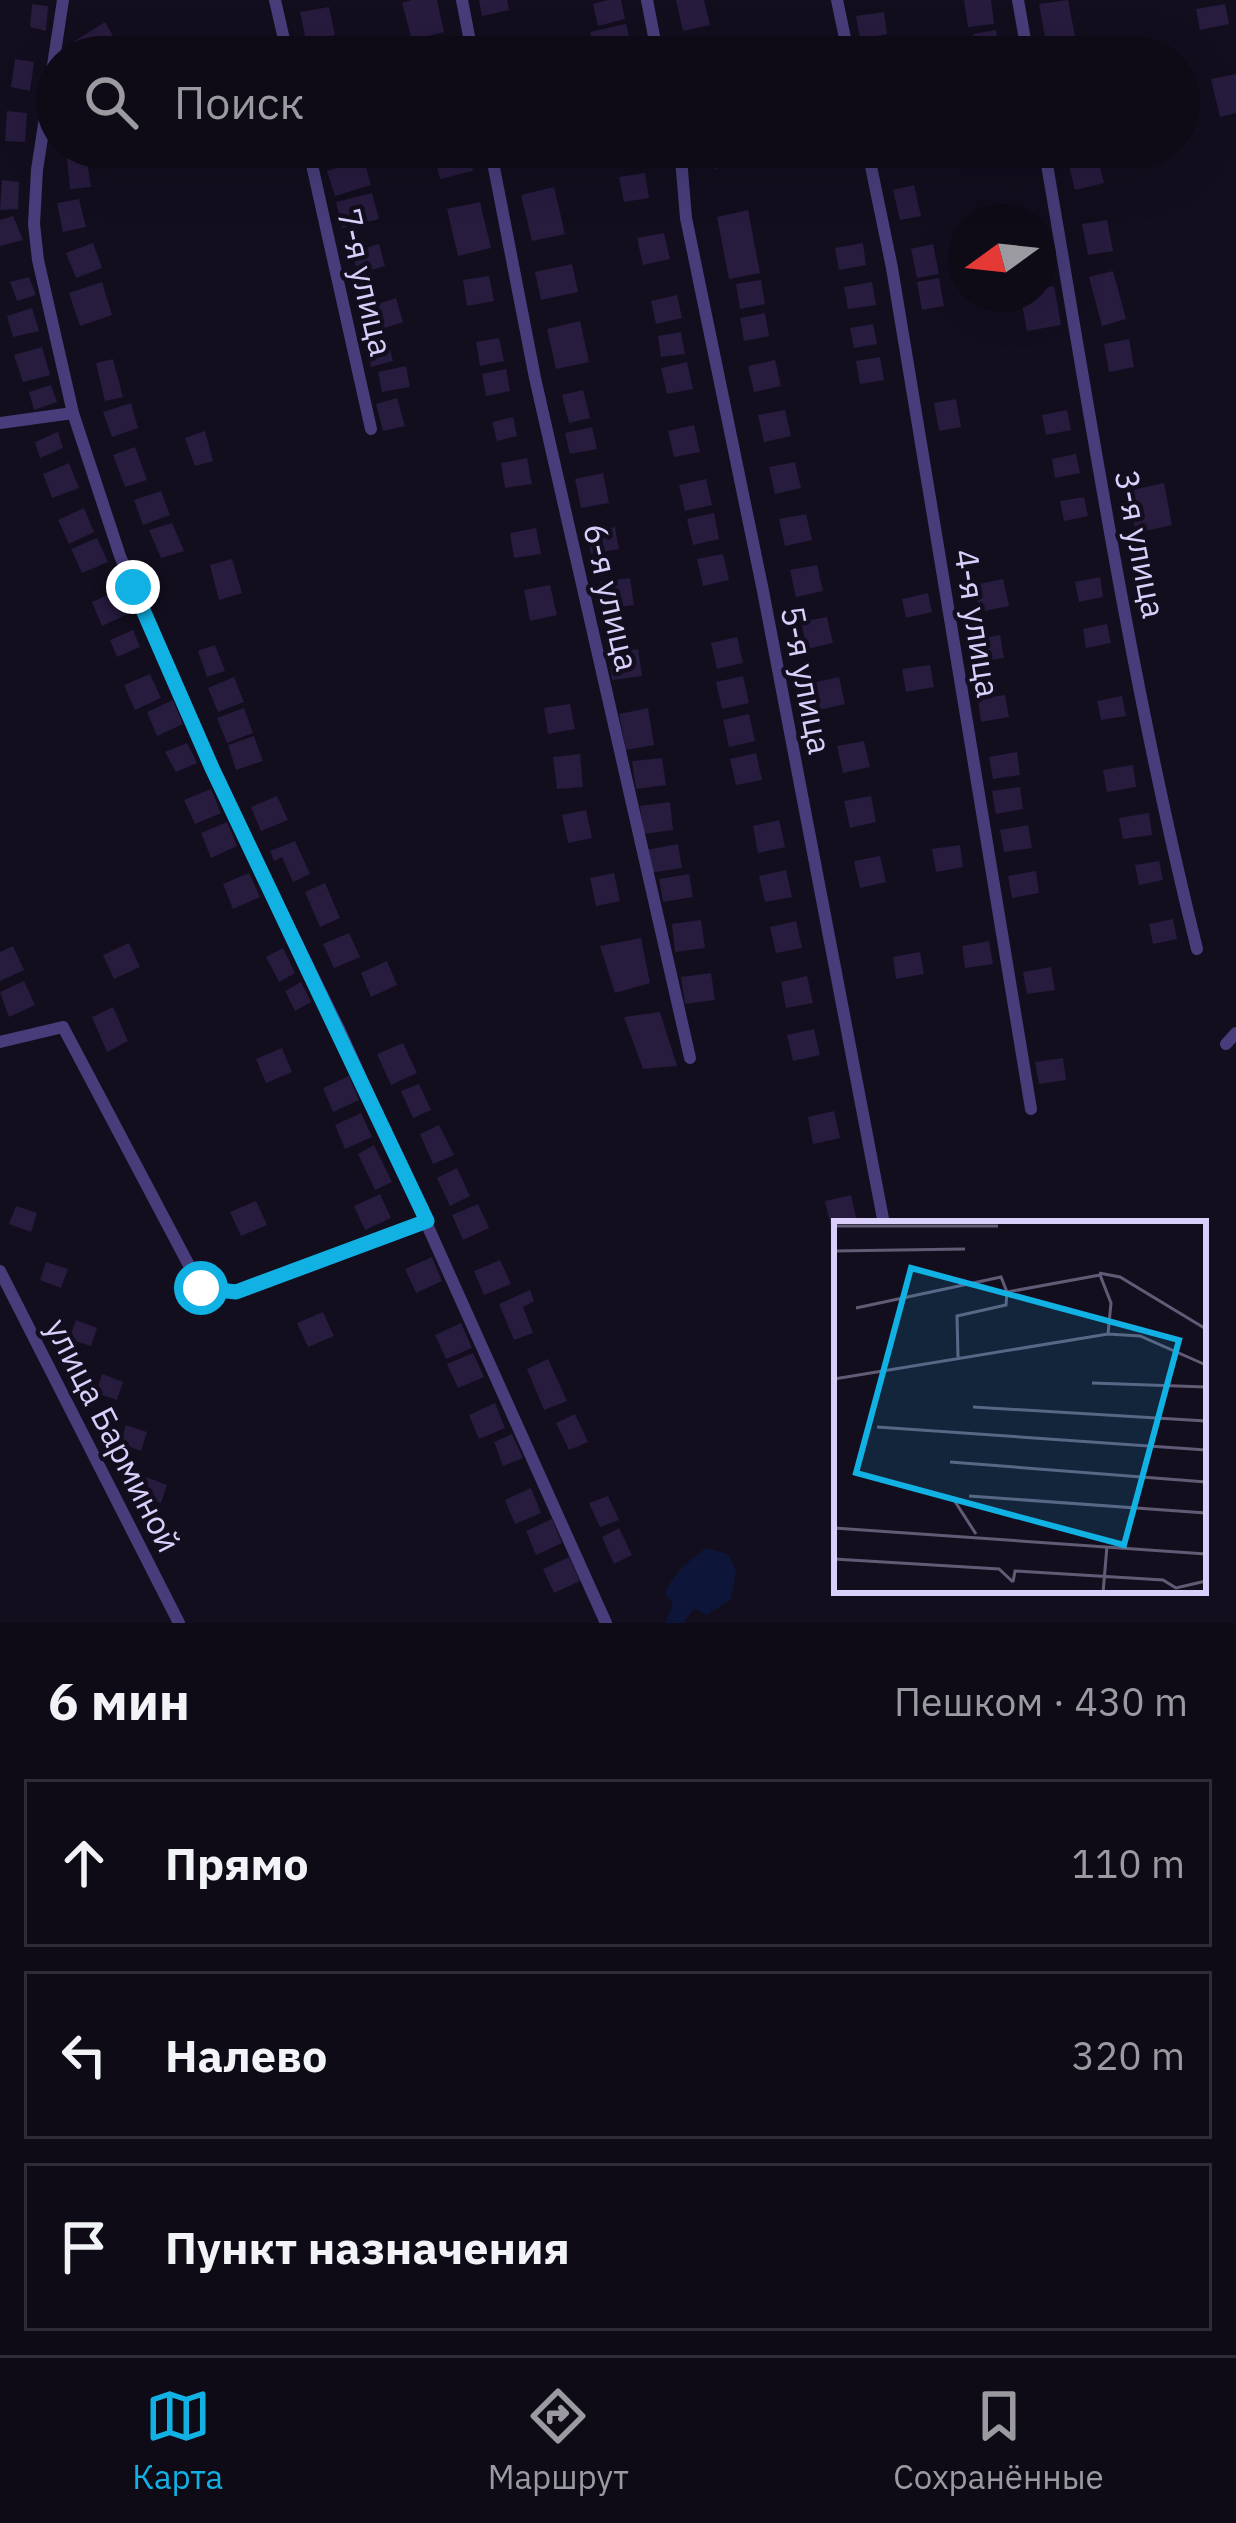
<!DOCTYPE html>
<html lang="ru">
<head>
<meta charset="utf-8">
<style>
	body { margin:0; font-family:"IBM Plex Sans",sans-serif; background:#17131f; color:#f1f3f6 }
	.compass { position:absolute; left:948px; top:204px; width:108px; height:108px; border-radius:50%; background:#0e0a16; box-shadow:0 12px 48px #0002; rotate:255deg }
	.stop { position:absolute; width:36px; height:36px; margin:-27px; border:9px solid #12b1e4; border-radius:50%; background:#fff }
	.stop.end { background:#12b1e4; border-color:#fff; box-shadow:0 3px 12px #0008 }
	.list { margin:0; padding:0; list-style:none }
	h2 { display:flex; justify-content:space-between; align-items:center; height:156px; margin:0; padding:0 48px; font-size:51px }
	h2 small { font-size:39px; font-weight:400; color:#9b9aa1 }
	.list li { display:grid; grid-template-columns:78px 1fr auto; gap:36px; align-items:center; box-sizing:border-box; height:168px; margin:0 24px 24px; padding:0 24px; border:3px solid #2e2b35; border-radius:0px }
	.list b { display:block; font-size:45px; white-space:nowrap }
	.list em { font-size:39px; font-style:normal; color:#9b9aa1 }
	.icon { flex:none; width:66px; height:66px; fill:none; stroke:currentColor; stroke-width:2; stroke-linecap:round; stroke-linejoin:round }
	.map { position:relative; flex:none; width:1236px; height:1623px; overflow:hidden }
	.search { position:absolute; background:#0e0a16; box-shadow:0 12px 48px #0002; left:36px; right:36px; top:36px; height:132px; display:flex; align-items:center; gap:30px; box-sizing:border-box; padding:0 42px; border-radius:66px; color:#9b9aa1; font-size:45px }
	.sheet { height:732px; background:#0e0a16 }
	nav { display:flex; justify-content:space-around; align-items:center; box-sizing:border-box; height:168px; border-top:3px solid #2e2b35; background:#0e0a16; font-size:33px; color:#9b9aa1 }
	nav a { display:grid; justify-items:center; gap:6px }
	nav .on { color:#12b1e4 }
	.map>svg:first-child { display:block }
	.water { fill:#0d1639 }
	.building { fill:#271b3e }
	.lines { fill:none; stroke-linecap:round; stroke-linejoin:round }
	.street { stroke:#483d7a; stroke-width:12 }
	.route { stroke:#12b1e4; stroke-width:15 }
	.labels { text-anchor:middle; dominant-baseline:central; stroke-width:9; stroke-linejoin:round; paint-order:stroke }
	.street-label { font-size:33px; fill:#dacffb; stroke:#130e1e }
	.inset-road { fill:none; stroke:#635b76; stroke-width:3 }
	.view { fill:#12b1e4; fill-opacity:0.15; stroke:#12b1e4; stroke-width:6 }
	.inset-edge { fill:none; stroke:#dacffb; stroke-width:6 }
</style>
</head>
<body>
<div class="map">
<svg width="1236" height="1623" viewBox="0 0 1236 1623">
	<rect width="100%" height="100%" fill="#130e1e"/>
	<!-- water -->
	<path class="water" d="M 706,1548 L 728,1554 L 736,1571 L 731,1599 L 707,1615 L 694,1608 L 683,1623 L 666,1623 L 673,1603 L 665,1594 C 674,1572 688,1562 706,1548 Z"/>
	<!-- building -->
	<path class="building" d="M 412,0 L 437,0 L 444,32 L 412,40 L 402,3 Z
		M 479,0 L 507,0 L 509,10 L 482,16 Z
		M 608,0 L 621,0 L 625,19 L 598,26 L 593,4 Z
		M 676,0 L 704,0 L 710,25 L 683,31 Z
		M 964,0 L 991,0 L 994,24 L 968,27 Z
		M 1068,0 L 1076,41 L 1047,47 L 1039,4 Z
		M 32,4 L 48,6 L 46,31 L 30,27 Z
		M 1225,4 L 1229,24 L 1200,30 L 1196,9 Z
		M 329,7 L 335,35 L 306,41 L 300,12 Z
		M 884,12 L 887,34 L 860,39 L 856,16 Z
		M 105,22 L 117,43 L 86,57 L 75,41 Z
		M 626,24 L 634,57 L 596,57 L 590,32 Z
		M 996,30 L 1001,57 L 978,57 L 973,34 Z
		M 15,59 L 34,62 L 30,91 L 11,87 Z
		M 1236,74 L 1236,113 L 1220,117 L 1211,79 Z
		M 7,111 L 27,113 L 25,142 L 5,141 Z
		M 432,147 L 467,147 L 473,171 L 440,179 Z
		M 709,147 L 737,147 L 741,164 L 714,169 Z
		M 1078,147 L 1095,147 L 1104,183 L 1075,190 L 1065,150 Z
		M 86,156 L 91,187 L 70,189 L 67,158 Z
		M 364,160 L 371,185 L 335,196 L 327,171 Z
		M 645,173 L 649,198 L 624,202 L 619,177 Z
		M 2,180 L 19,182 L 18,209 L 0,210 Z
		M 914,185 L 921,216 L 900,220 L 893,190 Z
		M 554,187 L 565,234 L 532,241 L 521,195 Z
		M 372,193 L 379,219 L 342,228 L 336,202 Z
		M 79,199 L 86,227 L 63,232 L 57,203 Z
		M 480,202 L 491,248 L 458,256 L 447,209 Z
		M 748,210 L 760,273 L 729,279 L 717,217 Z
		M 13,216 L 23,240 L 0,246 L 0,220 Z
		M 1107,220 L 1113,251 L 1088,255 L 1082,224 Z
		M 664,233 L 670,259 L 643,265 L 637,238 Z
		M 93,243 L 102,268 L 76,278 L 66,253 Z
		M 863,243 L 866,265 L 839,270 L 835,248 Z
		M 379,244 L 385,266 L 358,274 L 352,252 Z
		M 933,244 L 939,274 L 917,278 L 911,249 Z
		M 572,264 L 578,292 L 541,300 L 535,272 Z
		M 1113,271 L 1126,319 L 1102,326 L 1089,277 Z
		M 489,276 L 494,301 L 467,306 L 463,280 Z
		M 29,277 L 36,295 L 17,301 L 10,282 Z
		M 939,278 L 944,306 L 922,310 L 917,282 Z
		M 761,280 L 765,304 L 740,309 L 736,284 Z
		M 102,282 L 112,315 L 80,326 L 69,293 Z
		M 872,282 L 876,305 L 848,309 L 844,287 Z
		M 1054,286 L 1061,325 L 1027,331 L 1020,294 L 1038,294 L 1038,289 Z
		M 677,295 L 682,318 L 656,324 L 651,301 Z
		M 396,298 L 403,322 L 375,331 L 368,307 Z
		M 32,308 L 39,331 L 13,337 L 7,316 Z
		M 765,313 L 769,336 L 744,341 L 740,318 Z
		M 580,321 L 589,362 L 556,369 L 547,329 Z
		M 873,324 L 877,344 L 854,348 L 850,328 Z
		M 681,332 L 685,354 L 661,357 L 658,336 Z
		M 499,338 L 504,361 L 480,366 L 476,342 Z
		M 1129,339 L 1134,367 L 1109,372 L 1104,344 Z
		M 388,342 L 393,361 L 371,367 L 367,348 Z
		M 42,347 L 50,375 L 23,382 L 14,355 Z
		M 880,357 L 884,380 L 860,384 L 856,361 Z
		M 113,359 L 123,397 L 105,401 L 96,363 Z
		M 775,360 L 781,386 L 754,392 L 748,366 Z
		M 687,362 L 693,389 L 667,394 L 661,368 Z
		M 406,366 L 410,387 L 382,392 L 378,372 Z
		M 506,369 L 510,391 L 486,396 L 482,374 Z
		M 51,385 L 57,402 L 34,410 L 29,392 Z
		M 583,390 L 590,418 L 569,423 L 562,395 Z
		M 397,398 L 405,426 L 383,431 L 376,404 Z
		M 956,399 L 961,427 L 939,431 L 934,403 Z
		M 131,403 L 138,428 L 112,437 L 103,412 Z
		M 785,410 L 791,436 L 764,442 L 758,415 Z
		M 1067,410 L 1071,430 L 1046,435 L 1042,415 Z
		M 513,417 L 517,436 L 497,441 L 492,422 Z
		M 694,425 L 700,452 L 674,457 L 668,431 Z
		M 592,427 L 597,449 L 570,454 L 565,433 Z
		M 205,431 L 213,461 L 195,466 L 185,438 Z
		M 58,432 L 63,448 L 40,458 L 35,442 Z
		M 135,447 L 147,480 L 125,487 L 113,455 Z
		M 1076,454 L 1080,473 L 1055,478 L 1052,459 Z
		M 527,458 L 532,484 L 505,488 L 501,463 Z
		M 795,462 L 801,488 L 775,494 L 769,467 Z
		M 69,463 L 79,488 L 52,498 L 43,474 Z
		M 603,473 L 609,503 L 581,508 L 575,479 Z
		M 706,479 L 712,505 L 685,511 L 679,485 Z
		M 1164,483 L 1172,525 L 1136,533 L 1127,491 Z
		M 161,491 L 170,515 L 143,525 L 134,500 Z
		M 1084,497 L 1088,516 L 1064,521 L 1060,501 Z
		M 84,508 L 94,532 L 69,544 L 58,520 Z
		M 714,513 L 719,539 L 693,545 L 687,519 Z
		M 806,514 L 812,540 L 785,546 L 779,519 Z
		M 172,523 L 184,551 L 161,558 L 149,530 Z
		M 615,527 L 619,549 L 591,554 L 587,533 Z
		M 536,528 L 541,554 L 514,558 L 510,533 Z
		M 97,538 L 108,562 L 82,573 L 71,549 Z
		M 723,554 L 729,580 L 703,586 L 697,559 Z
		M 232,559 L 242,593 L 219,600 L 210,565 Z
		M 817,565 L 823,591 L 796,597 L 790,570 Z
		M 1100,577 L 1103,597 L 1079,602 L 1075,582 Z
		M 630,578 L 634,605 L 604,609 L 600,582 Z
		M 1003,579 L 1009,606 L 980,612 L 974,585 Z
		M 550,585 L 557,615 L 530,621 L 524,590 Z
		M 118,590 L 128,614 L 102,626 L 92,602 Z
		M 928,593 L 932,612 L 906,618 L 902,599 Z
		M 827,617 L 833,643 L 807,649 L 801,622 Z
		M 1107,624 L 1111,643 L 1086,648 L 1083,629 Z
		M 133,630 L 140,647 L 117,657 L 110,640 Z
		M 1000,635 L 1004,658 L 976,662 L 972,640 Z
		M 737,637 L 743,663 L 717,669 L 711,643 Z
		M 215,645 L 225,671 L 207,677 L 198,651 Z
		M 638,649 L 642,676 L 612,680 L 609,653 Z
		M 930,665 L 934,687 L 906,692 L 902,669 Z
		M 150,674 L 161,698 L 135,710 L 124,685 Z
		M 743,676 L 749,703 L 722,709 L 716,682 Z
		M 234,677 L 244,702 L 218,712 L 208,688 Z
		M 839,677 L 845,704 L 819,710 L 813,683 Z
		M 1005,695 L 1009,717 L 981,722 L 978,699 Z
		M 1122,696 L 1126,716 L 1101,720 L 1097,701 Z
		M 173,700 L 183,724 L 157,736 L 147,712 Z
		M 570,704 L 575,729 L 548,734 L 544,708 Z
		M 244,708 L 253,733 L 227,743 L 217,718 Z
		M 648,708 L 654,745 L 626,750 L 619,714 Z
		M 749,714 L 755,741 L 729,747 L 723,720 Z
		M 254,736 L 263,761 L 236,770 L 228,745 Z
		M 864,741 L 870,767 L 843,773 L 837,746 Z
		M 187,743 L 197,763 L 176,772 L 165,752 Z
		M 1017,752 L 1020,775 L 993,779 L 989,757 Z
		M 756,753 L 762,780 L 736,785 L 730,759 Z
		M 580,754 L 583,787 L 557,789 L 553,757 Z
		M 662,758 L 666,785 L 636,789 L 632,761 Z
		M 1133,765 L 1136,787 L 1107,792 L 1103,770 Z
		M 1020,787 L 1023,809 L 996,814 L 992,791 Z
		M 211,789 L 221,813 L 195,824 L 184,800 Z
		M 277,796 L 288,820 L 261,831 L 251,807 Z
		M 871,796 L 876,822 L 850,828 L 844,801 Z
		M 670,802 L 673,830 L 644,834 L 640,806 Z
		M 586,810 L 592,838 L 568,843 L 562,815 Z
		M 1149,813 L 1152,835 L 1123,839 L 1119,818 Z
		M 779,820 L 785,847 L 758,853 L 753,826 Z
		M 227,822 L 237,846 L 211,858 L 201,833 Z
		M 1028,825 L 1032,848 L 1004,852 L 1000,830 Z
		M 295,841 L 310,874 L 293,882 L 282,857 L 274,861 L 270,851 Z
		M 678,844 L 682,868 L 650,873 L 646,850 Z
		M 960,845 L 963,867 L 936,872 L 932,849 Z
		M 880,856 L 886,882 L 860,888 L 854,861 Z
		M 1159,861 L 1163,880 L 1139,885 L 1135,865 Z
		M 786,870 L 792,897 L 765,902 L 759,876 Z
		M 1036,871 L 1039,893 L 1012,898 L 1008,876 Z
		M 249,873 L 260,897 L 233,909 L 223,884 Z
		M 614,873 L 620,901 L 596,906 L 590,878 Z
		M 689,874 L 693,897 L 663,902 L 659,879 Z
		M 325,883 L 340,918 L 320,927 L 305,892 Z
		M 1173,919 L 1177,939 L 1153,944 L 1149,924 Z
		M 701,920 L 705,948 L 675,952 L 672,924 Z
		M 796,921 L 802,948 L 776,953 L 770,927 Z
		M 349,933 L 360,957 L 334,968 L 323,944 Z
		M 641,938 L 650,983 L 615,993 L 600,946 Z
		M 989,941 L 993,964 L 965,968 L 962,946 Z
		M 129,943 L 140,967 L 114,979 L 103,955 Z
		M 13,946 L 24,970 L 0,981 L 0,952 Z
		M 283,948 L 295,973 L 279,982 L 266,957 Z
		M 920,952 L 924,974 L 896,979 L 893,957 Z
		M 387,961 L 397,985 L 371,997 L 361,973 Z
		M 1051,967 L 1055,990 L 1027,994 L 1023,972 Z
		M 711,973 L 715,1000 L 685,1004 L 681,977 Z
		M 807,976 L 813,1003 L 786,1008 L 781,982 Z
		M 24,981 L 35,1005 L 9,1017 L 0,992 Z
		M 301,982 L 311,1002 L 295,1011 L 285,991 Z
		M 113,1007 L 128,1041 L 107,1052 L 92,1017 Z
		M 660,1012 L 677,1066 L 643,1069 L 624,1017 Z
		M 814,1029 L 820,1055 L 793,1061 L 787,1035 Z
		M 403,1043 L 417,1073 L 391,1085 L 377,1054 Z
		M 282,1048 L 292,1072 L 266,1083 L 256,1059 Z
		M 1063,1058 L 1066,1080 L 1039,1084 L 1035,1062 Z
		M 349,1076 L 359,1100 L 333,1112 L 323,1088 Z
		M 419,1084 L 431,1110 L 413,1118 L 401,1091 Z
		M 834,1111 L 840,1138 L 813,1144 L 808,1117 Z
		M 361,1113 L 372,1137 L 345,1149 L 335,1125 Z
		M 439,1125 L 454,1155 L 433,1164 L 420,1134 Z
		M 374,1145 L 392,1182 L 375,1190 L 358,1154 Z
		M 457,1168 L 470,1196 L 450,1206 L 437,1178 Z
		M 380,1194 L 391,1218 L 365,1230 L 354,1206 Z
		M 851,1195 L 857,1221 L 831,1227 L 825,1201 Z
		M 256,1201 L 267,1225 L 241,1236 L 230,1212 Z
		M 478,1204 L 489,1228 L 463,1240 L 452,1215 Z
		M 16,1206 L 37,1213 L 31,1232 L 9,1224 Z
		M 432,1257 L 442,1281 L 416,1293 L 405,1269 Z
		M 500,1260 L 511,1284 L 484,1295 L 474,1271 Z
		M 46,1262 L 68,1269 L 61,1288 L 40,1280 Z
		M 530,1290 L 534,1301 L 523,1307 L 533,1333 L 514,1340 L 499,1304 Z
		M 323,1312 L 334,1336 L 308,1347 L 297,1323 Z
		M 76,1320 L 97,1328 L 91,1346 L 69,1339 Z
		M 461,1323 L 472,1348 L 446,1359 L 435,1335 Z
		M 473,1353 L 484,1377 L 458,1388 L 447,1364 Z
		M 548,1359 L 567,1401 L 544,1410 L 527,1369 Z
		M 102,1374 L 123,1382 L 117,1400 L 96,1393 Z
		M 495,1403 L 505,1428 L 479,1439 L 469,1415 Z
		M 575,1414 L 588,1442 L 569,1450 L 556,1423 Z
		M 126,1425 L 147,1432 L 141,1451 L 120,1443 Z
		M 512,1434 L 523,1458 L 503,1466 L 494,1442 Z
		M 146,1477 L 167,1485 L 161,1503 L 140,1496 Z
		M 531,1488 L 541,1513 L 515,1524 L 505,1500 Z
		M 608,1496 L 619,1520 L 600,1527 L 589,1503 Z
		M 552,1519 L 562,1543 L 536,1555 L 526,1531 Z
		M 619,1528 L 632,1555 L 614,1564 L 602,1537 Z
		M 569,1557 L 580,1581 L 554,1593 L 543,1569 Z"/>
	<g class="lines">
		<!-- street -->
		<path class="street" d="M 63,0 L 37,170 L 34,224 L 38,260 L 73,413 L 120,556 L 211,768 L 340,1031 L 606,1623
			M 275,0 L 288,57
			M 462,0 L 473,57
			M 647,0 L 658,57
			M 837,0 L 849,57
			M 1018,0 L 1028,57
			M 308,147 L 371,429
			M 490,147 L 535,378 L 690,1058
			M 680,147 L 686,218 L 763,591 L 884,1224
			M 867,147 L 892,268 L 1031,1109
			M 1044,147 C 1090,415 1131,685 1197,949
			M 0,423 L 73,413
			M 0,1042 L 63,1027 L 201,1288 L 236,1292 L 427,1221
			M 1226,1044 L 1236,1033
			M 0,1271 L 179,1623"/>
	</g>
	<g class="lines">
		<!-- route -->
		<path class="route" d="M 133,587 L 212,768 L 427,1221 L 236,1292 L 201,1288"/>
	</g>
	<g class="labels">
		<!-- street labels -->
		<g class="street-label">
			<text transform="translate(366 282) rotate(77)">7-я улица</text>
			<text transform="translate(1141 544) rotate(79)">3-я улица</text>
			<text transform="translate(612 597) rotate(77)">6-я улица</text>
			<text transform="translate(978 623) rotate(81)">4-я улица</text>
			<text transform="translate(807 680) rotate(79)">5-я улица</text>
			<text transform="translate(114 1435) rotate(63)">улица Барминой</text>
		</g>
	</g>
	<!-- overview -->
	<g transform="translate(834 1221)">
		<rect width="372" height="372" fill="#130e1e"/>
		<path class="inset-road" d="M 0,5 L 164,5M 0,30 L 131,28M 265,52 L 286,56 L 372,108M 173,71 L 266,54 L 277,82 L 274,113M 22,87 L 167,56 L 173,71M 124,136 L 123,95 L 172,84 L 173,71M 0,158 L 274,113 L 306,115 L 372,144M 258,162 L 372,166M 139,186 L 372,200M 43,206 L 372,229M 116,241 L 372,261M 135,275 L 372,292M 118,276 L 142,313M 0,307 L 372,333M 0,338 L 165,348 L 179,361M 179,361 L 181,350 L 329,359 L 342,367 L 372,360M 269,372 L 273,325"/>
		<path class="view" d="M 77,47 L 345,119 L 290,324 L 22,252 Z"/>
		<rect width="372" height="372" class="inset-edge"/>
	</g>
</svg>
<svg class="compass" viewBox="-18 -18 36 36"><path d="M0-13l5 13h-10z" fill="#e53935"/><path d="M0 13l5-13h-10z" fill="#9b9aa1"/></svg>
<div class="stop" style="left:201px;top:1288px"></div>
<div class="stop end" style="left:133px;top:587px"></div>
<div class="search"><svg class="icon" aria-label="search" viewBox="0 0 24 24"><circle cx="10" cy="10" r="6"/><path d="M15 15l6 6"/></svg>Поиск</div>
</div>
<section class="sheet">
<h2>6 мин<small>Пешком · 430 m</small></h2>
<ul class="list">
<li><svg class="icon" aria-label="ahead" viewBox="0 0 24 24"><path d="M12 20V5M6 11l6-6 6 6"/></svg><div><b>Прямо</b></div><em>110 m</em></li>
<li><svg class="icon" aria-label="left" viewBox="0 0 24 24"><path d="M17 20v-9H6M10 6l-5 5 5 5"/></svg><div><b>Налево</b></div><em>320 m</em></li>
<li><svg class="icon" aria-label="arrive" viewBox="0 0 24 24"><path d="M6 21V4h12l-3 4 3 4H6"/></svg><div><b>Пункт назначения</b></div></li>
</ul>
</section>
<nav>
<a class="on"><svg class="icon" aria-label="map" viewBox="0 0 24 24"><path d="M3 6l6-2 6 2 6-2v14l-6 2-6-2-6 2zM9 4v14M15 6v14"/></svg>Карта</a>
<a><svg class="icon" aria-label="directions" viewBox="0 0 24 24"><path d="M12 3l9 9-9 9-9-9zM9 14v-3h6M13 9l2 2-2 2"/></svg>Маршрут</a>
<a><svg class="icon" aria-label="saved" viewBox="0 0 24 24"><path d="M7 4h10v16l-5-4-5 4z"/></svg>Сохранённые</a>
</nav>
</body>
</html>
